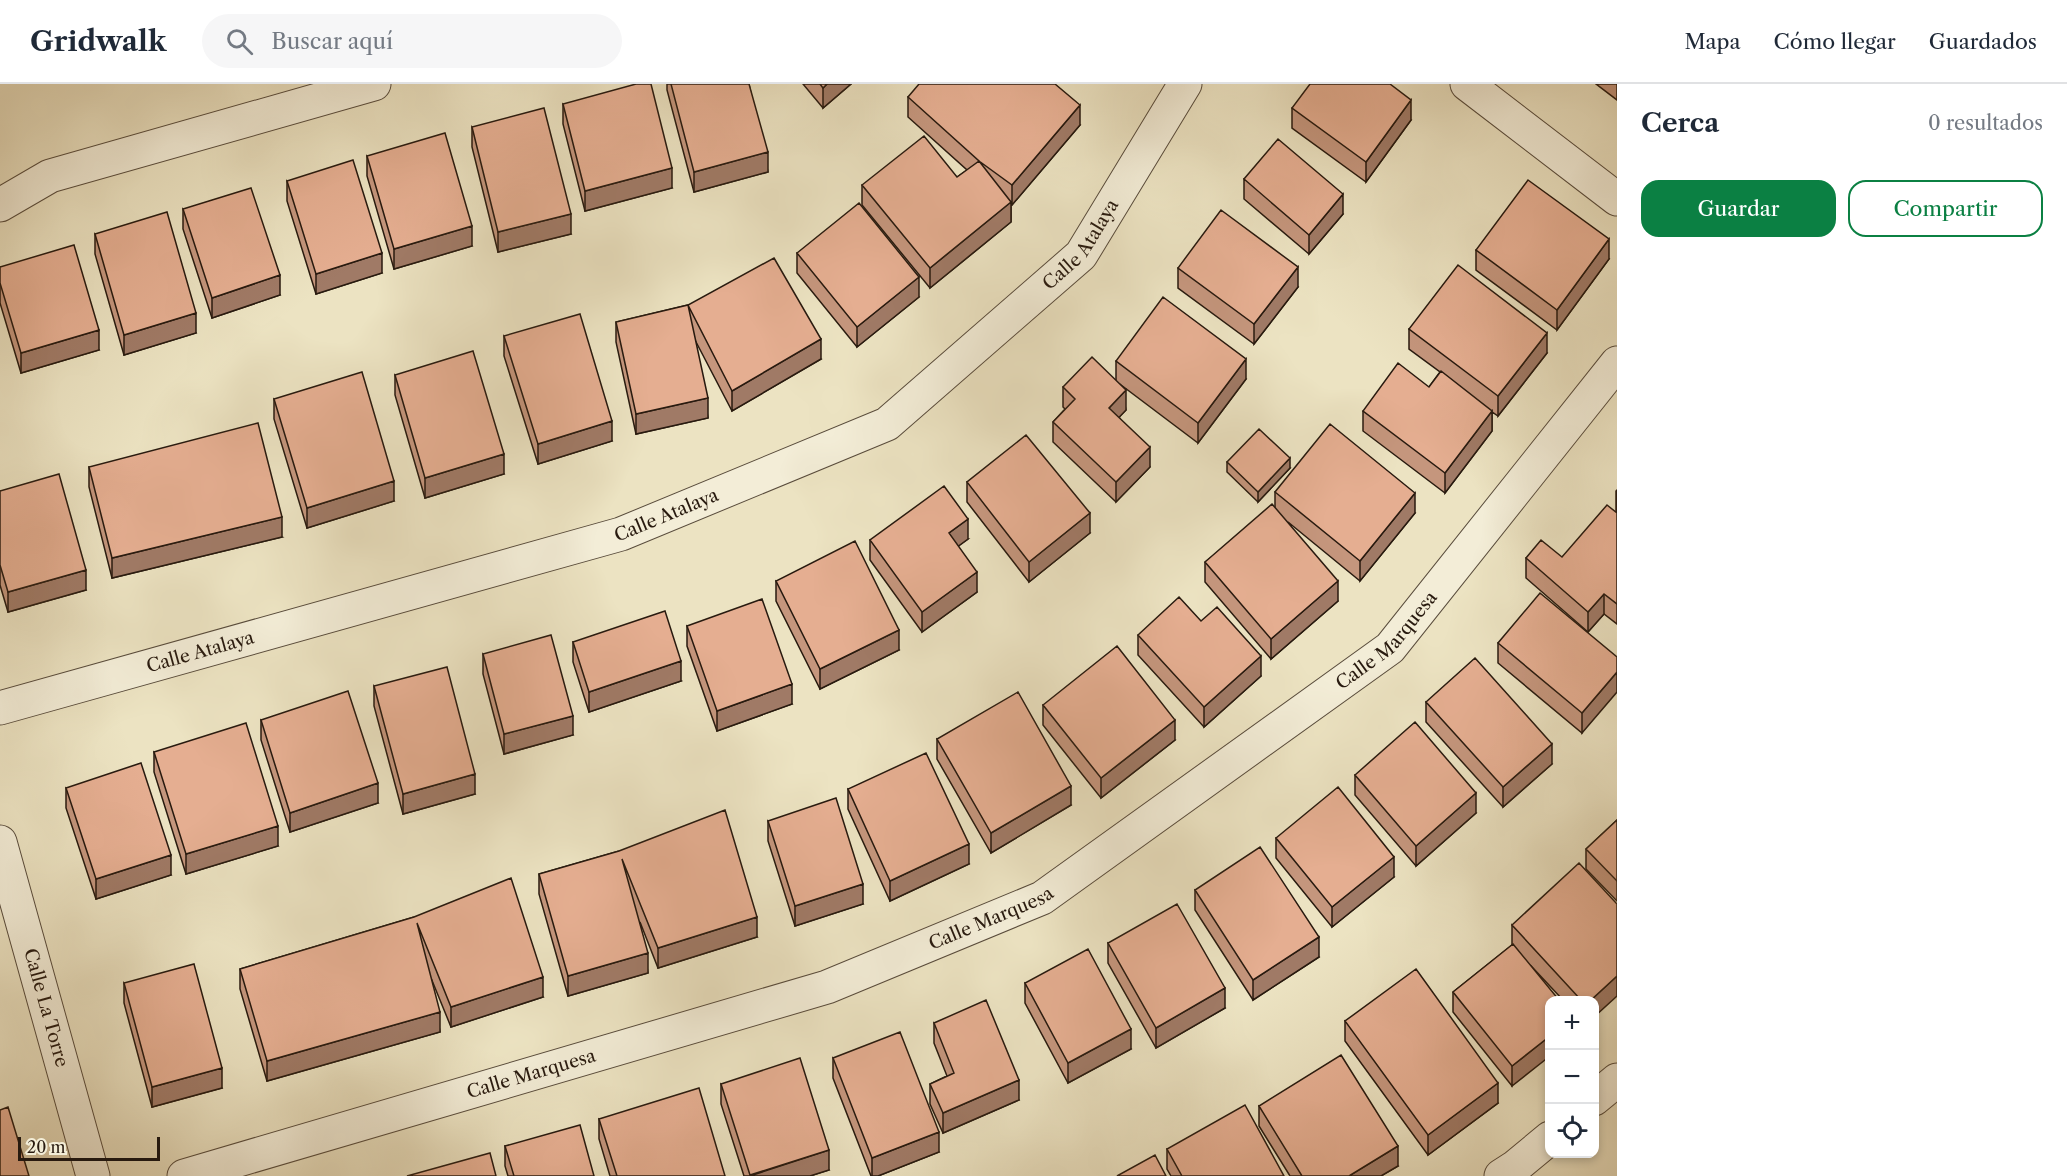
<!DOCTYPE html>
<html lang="es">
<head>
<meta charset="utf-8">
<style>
	body { margin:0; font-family:"Libre Caslon Text",serif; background:#f6f6f7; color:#1f2937 }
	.controls { position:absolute; right:18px; bottom:18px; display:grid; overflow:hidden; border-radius:12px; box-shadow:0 3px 9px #0003 }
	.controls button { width:54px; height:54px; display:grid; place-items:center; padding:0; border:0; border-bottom:2px solid #e0e1e3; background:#fff; color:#1f2937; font:30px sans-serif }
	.scale { position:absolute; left:18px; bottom:15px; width:142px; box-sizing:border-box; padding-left:6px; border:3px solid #281a0f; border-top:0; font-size:16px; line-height:21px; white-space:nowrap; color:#281a0f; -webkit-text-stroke:4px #f3edd7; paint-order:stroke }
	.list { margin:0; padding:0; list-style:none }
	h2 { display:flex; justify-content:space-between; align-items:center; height:78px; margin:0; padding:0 24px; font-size:26px }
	h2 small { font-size:20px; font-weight:400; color:#747a83 }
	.actions { display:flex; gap:12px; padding:18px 24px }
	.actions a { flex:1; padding:14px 0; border:2px solid #0b8043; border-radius:18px; text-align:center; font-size:21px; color:#0b8043 }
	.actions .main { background:#0b8043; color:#fff }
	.icon { flex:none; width:33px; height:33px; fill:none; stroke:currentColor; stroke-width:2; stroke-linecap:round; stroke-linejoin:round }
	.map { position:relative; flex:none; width:1617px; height:1092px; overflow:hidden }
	header { display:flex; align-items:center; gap:36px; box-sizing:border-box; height:84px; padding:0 30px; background:#fff; border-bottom:2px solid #e0e1e3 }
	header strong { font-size:28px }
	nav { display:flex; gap:33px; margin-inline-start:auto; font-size:21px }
	.search { width:420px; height:54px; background:#f6f6f7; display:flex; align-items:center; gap:15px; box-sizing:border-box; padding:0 21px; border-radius:33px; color:#747a83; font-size:22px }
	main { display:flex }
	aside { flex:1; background:#fff }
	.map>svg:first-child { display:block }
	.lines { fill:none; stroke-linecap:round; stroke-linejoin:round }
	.minor-casing { stroke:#594c3c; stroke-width:35 }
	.minor { stroke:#f3edd7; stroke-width:33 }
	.wall { fill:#c5967d; stroke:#281a0f; stroke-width:1.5 }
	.shaded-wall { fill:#a07a66; stroke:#281a0f; stroke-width:1.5 }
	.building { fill:#e5ae91; stroke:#281a0f; stroke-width:1.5 }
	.labels { text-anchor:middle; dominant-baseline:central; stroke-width:6; stroke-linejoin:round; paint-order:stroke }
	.street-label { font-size:18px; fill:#281a0f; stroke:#f3edd7 }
</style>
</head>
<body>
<header>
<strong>Gridwalk</strong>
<div class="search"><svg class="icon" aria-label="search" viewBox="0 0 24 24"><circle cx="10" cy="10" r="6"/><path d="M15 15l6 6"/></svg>Buscar aquí</div>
<nav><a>Mapa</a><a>Cómo llegar</a><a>Guardados</a></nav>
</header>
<main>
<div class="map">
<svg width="1617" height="1092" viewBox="0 0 1617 1092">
	<rect width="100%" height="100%" fill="#ece3c2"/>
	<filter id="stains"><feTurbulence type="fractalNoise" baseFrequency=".00333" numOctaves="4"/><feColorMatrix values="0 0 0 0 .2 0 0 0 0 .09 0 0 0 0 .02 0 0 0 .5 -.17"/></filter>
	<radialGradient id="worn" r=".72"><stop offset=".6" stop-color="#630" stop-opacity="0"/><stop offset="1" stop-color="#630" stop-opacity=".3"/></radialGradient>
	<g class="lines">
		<!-- minor casing -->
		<g class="minor-casing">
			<g id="minor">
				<path d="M 1467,0 L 1617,115"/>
				<path d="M 0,121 L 50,92 L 374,0"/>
				<path id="s1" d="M 0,624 L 621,450 L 887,340 L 1081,171 L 1185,0"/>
				<path id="s2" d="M 0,758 L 93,1092"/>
				<path d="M 1594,1015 L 1617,996"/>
				<path id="s3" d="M 184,1092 L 827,903 L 1042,814 L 1390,564 L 1617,279"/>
				<path d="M 1501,1092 L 1515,1083 L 1550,1054"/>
			</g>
		</g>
		<!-- minor -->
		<use href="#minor" class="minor"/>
	</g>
	<!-- wall -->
	<path class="wall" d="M 667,0 L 749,0 L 768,88 L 694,108 L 667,6 Z
		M 803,0 L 851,0 L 823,24 Z
		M 1596,0 L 1617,0 L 1617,16 Z
		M 908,13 L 1080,41 L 1012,121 L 1011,120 L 1011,138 L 930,204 L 862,121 L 862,101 L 957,93 L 967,86 L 908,33 Z
		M 563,20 L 672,104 L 585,127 L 563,40 Z
		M 1292,24 L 1411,36 L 1366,98 L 1292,44 Z
		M 472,43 L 571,150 L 498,168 L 472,63 Z
		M 367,72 L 472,162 L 394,185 L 367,92 Z
		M 1244,95 L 1343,130 L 1309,170 L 1244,115 Z
		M 287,97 L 382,189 L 316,210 L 287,117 Z
		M 183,125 L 280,211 L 212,234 L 183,145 Z
		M 95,150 L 196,249 L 124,271 L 95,170 Z
		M 1476,166 L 1609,175 L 1557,246 L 1476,186 Z
		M 797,169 L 919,213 L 857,263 L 797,189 Z
		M 0,183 L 99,266 L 21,289 L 0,219 Z
		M 1178,184 L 1298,203 L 1254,260 L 1178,204 Z
		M 688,221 L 821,275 L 732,327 L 695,256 L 708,334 L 636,350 L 616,258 L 616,238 Z
		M 1409,245 L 1547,269 L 1498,332 L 1492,328 L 1492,347 L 1445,409 L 1363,347 L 1363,327 L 1429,303 L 1440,288 L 1409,265 Z
		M 504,252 L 612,357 L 538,380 L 504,272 Z
		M 1116,277 L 1246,295 L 1198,359 L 1121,301 L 1126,326 L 1119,333 L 1150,383 L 1116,418 L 1053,358 L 1053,338 L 1065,325 L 1063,323 L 1063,303 L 1116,296 Z
		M 395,291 L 504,390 L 425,414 L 395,311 Z
		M 274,315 L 394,417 L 307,444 L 274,335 Z
		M 1227,378 L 1290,384 L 1258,418 L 1227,388 Z
		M 89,383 L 282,453 L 112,494 L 89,403 Z
		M 967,398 L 1090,449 L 1029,498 L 967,418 Z
		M 1617,406 L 1617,428 L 1616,427 L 1616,407 Z
		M 0,407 L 86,506 L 8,528 L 0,501 Z
		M 1275,408 L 1415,429 L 1360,497 L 1288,438 L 1338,517 L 1271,575 L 1205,498 L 1205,478 L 1275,424 Z
		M 1617,429 L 1617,540 L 1604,530 L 1588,548 L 1526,494 L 1526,474 L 1562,473 Z
		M 968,455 L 958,462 L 977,508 L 922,548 L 870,476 L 870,456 Z
		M 776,497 L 899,566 L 820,605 L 776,517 Z
		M 1201,537 L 1261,592 L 1204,643 L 1138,571 L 1138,551 Z
		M 687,542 L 792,620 L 717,647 L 687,562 Z
		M 573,558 L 681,597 L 589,628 L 573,578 Z
		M 1498,559 L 1617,573 L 1582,649 L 1498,579 Z
		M 483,570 L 573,651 L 504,670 L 483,590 Z
		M 374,602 L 475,710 L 403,730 L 374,622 Z
		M 1426,618 L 1552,680 L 1503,723 L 1426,638 Z
		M 1043,621 L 1175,656 L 1101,714 L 1043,641 Z
		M 261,636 L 378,719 L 290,748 L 261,656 Z
		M 937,655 L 1071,721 L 991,769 L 937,675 Z
		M 154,668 L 278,762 L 186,790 L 154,688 Z
		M 1355,691 L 1476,729 L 1416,782 L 1355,711 Z
		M 66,704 L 171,791 L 96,815 L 66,724 Z
		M 848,705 L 969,780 L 890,817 L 848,725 Z
		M 1617,736 L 1617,817 L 1586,785 L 1586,765 Z
		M 768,737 L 863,820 L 795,842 L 768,757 Z
		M 1276,754 L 1394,793 L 1332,843 L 1276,774 Z
		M 619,767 L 757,853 L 658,884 L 640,838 L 648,889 L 568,912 L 539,810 L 539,790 Z
		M 1195,806 L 1319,873 L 1253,916 L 1195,826 Z
		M 414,833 L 543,913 L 451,943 L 431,894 L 440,948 L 267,997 L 240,905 L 240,885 Z
		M 1512,841 L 1594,916 L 1563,916 L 1531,882 L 1512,1002 L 1453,928 L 1453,908 L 1512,861 Z
		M 1108,859 L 1225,924 L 1156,964 L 1108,879 Z
		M 124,899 L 222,1004 L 152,1023 L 124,919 Z
		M 1025,899 L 1131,965 L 1068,999 L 1025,919 Z
		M 1345,937 L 1498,1019 L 1428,1071 L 1345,957 Z
		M 934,939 L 1019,1016 L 943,1049 L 930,1020 L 930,1000 L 947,992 L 934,959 Z
		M 833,974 L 939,1068 L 878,1092 L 871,1092 L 833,994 Z
		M 721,1000 L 829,1086 L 810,1092 L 744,1092 L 721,1020 Z
		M 1259,1022 L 1398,1082 L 1381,1092 L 1290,1092 L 1259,1042 Z
		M 599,1035 L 725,1092 L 610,1092 L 599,1055 Z
		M 505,1062 L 594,1092 L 508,1092 L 505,1082 Z
		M 1167,1065 L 1284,1092 L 1171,1092 L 1167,1085 Z"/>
	<!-- shaded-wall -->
	<path class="shaded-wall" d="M 827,0 L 851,0 L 823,24 L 823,4 Z
		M 1411,16 L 1411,36 L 1366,98 L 1366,78 Z
		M 1080,21 L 1080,41 L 1012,121 L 1012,101 Z
		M 768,68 L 768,88 L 694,108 L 694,88 Z
		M 672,84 L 672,104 L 585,127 L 585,107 Z
		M 1343,110 L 1343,130 L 1309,170 L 1309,151 Z
		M 1011,118 L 1011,138 L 930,204 L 930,184 Z
		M 571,130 L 571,150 L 498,168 L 498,148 Z
		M 472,142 L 472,162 L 394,185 L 394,165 Z
		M 1609,155 L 1609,175 L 1557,246 L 1557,226 Z
		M 382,169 L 382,189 L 316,210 L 316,190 Z
		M 1298,183 L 1298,203 L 1254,260 L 1254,240 Z
		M 280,191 L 280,211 L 212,234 L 212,214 Z
		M 919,193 L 919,213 L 857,263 L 857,243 Z
		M 196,229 L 196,249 L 124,271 L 124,251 Z
		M 99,246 L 99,266 L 21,289 L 21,269 Z
		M 1547,249 L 1547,269 L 1498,332 L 1498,312 Z
		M 821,255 L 821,275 L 732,327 L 732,307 Z
		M 1246,275 L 1246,295 L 1198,359 L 1198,339 Z
		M 1126,306 L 1126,326 L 1109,344 L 1109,324 Z
		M 708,314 L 708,334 L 636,350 L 636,330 Z
		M 1492,327 L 1492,347 L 1445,409 L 1445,389 Z
		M 612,337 L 612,357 L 538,380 L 538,360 Z
		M 1150,363 L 1150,383 L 1116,418 L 1116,398 Z
		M 504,370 L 504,390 L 425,414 L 425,394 Z
		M 1290,374 L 1290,384 L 1258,418 L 1258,408 Z
		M 394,397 L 394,417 L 307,444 L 307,424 Z
		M 1415,409 L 1415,429 L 1360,497 L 1360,477 Z
		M 1090,429 L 1090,449 L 1029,498 L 1029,478 Z
		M 282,433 L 282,453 L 112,494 L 112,474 Z
		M 968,435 L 968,455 L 949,469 L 949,449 Z
		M 86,486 L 86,506 L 8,528 L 8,508 Z
		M 977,488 L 977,508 L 922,548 L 922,528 Z
		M 1338,497 L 1338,517 L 1271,575 L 1271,555 Z
		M 1604,510 L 1604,530 L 1588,548 L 1588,528 Z
		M 899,546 L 899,566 L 820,605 L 820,585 Z
		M 1261,572 L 1261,592 L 1204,643 L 1204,623 Z
		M 681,577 L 681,597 L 589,628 L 589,608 Z
		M 1617,588 L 1617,608 L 1582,649 L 1582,629 Z
		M 792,600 L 792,620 L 717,647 L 717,627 Z
		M 573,632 L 573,651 L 504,670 L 504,650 Z
		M 1175,636 L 1175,656 L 1101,714 L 1101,694 Z
		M 1552,660 L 1552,680 L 1503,723 L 1503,703 Z
		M 475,690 L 475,710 L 403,730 L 403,710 Z
		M 378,699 L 378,719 L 290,748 L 290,729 Z
		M 1071,702 L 1071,721 L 991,769 L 991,749 Z
		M 1476,709 L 1476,729 L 1416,782 L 1416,762 Z
		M 278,742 L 278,762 L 186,790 L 186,770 Z
		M 969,760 L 969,780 L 890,817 L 890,797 Z
		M 171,771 L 171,791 L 96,815 L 96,795 Z
		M 1394,773 L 1394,793 L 1332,843 L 1332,823 Z
		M 863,800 L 863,820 L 795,842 L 795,822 Z
		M 757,833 L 757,853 L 658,884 L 658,864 Z
		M 1319,853 L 1319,873 L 1253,916 L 1253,896 Z
		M 648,869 L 648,889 L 568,912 L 568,892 Z
		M 1617,892 L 1617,912 L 1594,933 L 1594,916 L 1591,916 Z
		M 543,893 L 543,913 L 451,943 L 451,923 Z
		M 1225,904 L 1225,924 L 1156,964 L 1156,944 Z
		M 440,928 L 440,948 L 267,997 L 267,977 Z
		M 1131,945 L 1131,965 L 1068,999 L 1068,979 Z
		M 1550,952 L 1550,972 L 1512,1002 L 1512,982 Z
		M 222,984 L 222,1004 L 152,1023 L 152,1003 Z
		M 1019,996 L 1019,1016 L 943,1049 L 943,1029 Z
		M 1498,999 L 1498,1019 L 1428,1071 L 1428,1051 Z
		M 939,1048 L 939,1068 L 878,1092 L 872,1092 L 872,1074 Z
		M 1398,1062 L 1398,1082 L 1381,1092 L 1349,1092 Z
		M 829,1066 L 829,1086 L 810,1092 L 750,1092 Z"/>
	<!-- building -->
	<path class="building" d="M 636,0 L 651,0 L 672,84 L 585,107 L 563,20 Z
		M 671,0 L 749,0 L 768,68 L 694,88 Z
		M 820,0 L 827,0 L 823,4 Z
		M 919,0 L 1055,0 L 1080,21 L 1012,101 L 979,77 L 1011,118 L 930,184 L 862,101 L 924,52 L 957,93 L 979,77 L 908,13 Z
		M 1310,0 L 1390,0 L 1411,16 L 1366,78 L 1292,24 Z
		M 544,24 L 571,130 L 498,148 L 472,43 Z
		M 445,49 L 472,142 L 394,165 L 367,72 Z
		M 1278,55 L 1343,110 L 1309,151 L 1244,95 Z
		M 353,76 L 382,169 L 316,190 L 287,97 Z
		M 1528,96 L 1609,155 L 1557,226 L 1476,166 Z
		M 251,104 L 280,191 L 212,214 L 183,125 Z
		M 859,119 L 919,193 L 857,243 L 797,169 Z
		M 1221,126 L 1298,183 L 1254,240 L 1178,184 Z
		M 167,128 L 196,229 L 124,251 L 95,150 Z
		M 74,161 L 99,246 L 21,269 L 0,199 L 0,183 Z
		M 774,174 L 821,255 L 732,307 L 688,221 Z
		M 1458,181 L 1547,249 L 1498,312 L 1409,245 Z
		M 1163,213 L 1246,275 L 1198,339 L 1116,277 Z
		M 688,221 L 708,314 L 636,330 L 616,238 Z
		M 580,230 L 612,337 L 538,360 L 504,252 Z
		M 473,267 L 504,370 L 425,394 L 395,291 Z
		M 1092,273 L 1126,306 L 1109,324 L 1150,363 L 1116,398 L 1053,338 L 1075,315 L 1063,303 Z
		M 1398,279 L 1429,303 L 1441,287 L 1492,327 L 1445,389 L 1363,327 Z
		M 362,288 L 394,397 L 307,424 L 274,315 Z
		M 258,339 L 282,433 L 112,474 L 89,383 Z
		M 1330,340 L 1415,409 L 1360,477 L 1275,408 Z
		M 1259,345 L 1290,374 L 1258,408 L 1227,378 Z
		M 1026,351 L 1090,429 L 1029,478 L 967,398 Z
		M 59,390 L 86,486 L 8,508 L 0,481 L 0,407 Z
		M 944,402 L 968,435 L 949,449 L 977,488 L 922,528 L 870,456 Z
		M 1272,420 L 1338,497 L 1271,555 L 1205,478 Z
		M 1607,421 L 1617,429 L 1617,520 L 1604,510 L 1588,528 L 1526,474 L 1541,456 L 1562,473 Z
		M 855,457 L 899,546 L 820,585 L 776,497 Z
		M 1540,509 L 1617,573 L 1617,588 L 1582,629 L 1498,559 Z
		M 1179,513 L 1201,537 L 1217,523 L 1261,572 L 1204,623 L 1138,551 Z
		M 762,515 L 792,600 L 717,627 L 687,542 Z
		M 665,527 L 681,577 L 589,608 L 573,558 Z
		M 551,551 L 573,632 L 504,650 L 483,570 Z
		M 1117,562 L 1175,636 L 1101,694 L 1043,621 Z
		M 1475,574 L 1552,660 L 1503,703 L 1426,618 Z
		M 447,583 L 475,690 L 403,710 L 374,602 Z
		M 348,607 L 378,699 L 290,729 L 261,636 Z
		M 1018,608 L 1071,702 L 991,749 L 937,655 Z
		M 1415,638 L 1476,709 L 1416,762 L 1355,691 Z
		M 246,639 L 278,742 L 186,770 L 154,668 Z
		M 926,669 L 969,760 L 890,797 L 848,705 Z
		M 141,679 L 171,771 L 96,795 L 66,704 Z
		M 1338,703 L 1394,773 L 1332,823 L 1276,754 Z
		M 836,714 L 863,800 L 795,822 L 768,737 Z
		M 725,726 L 757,833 L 658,864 L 622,775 L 648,869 L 568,892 L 539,790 L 619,767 Z
		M 1617,736 L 1617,797 L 1586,765 Z
		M 1260,763 L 1319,853 L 1253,896 L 1195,806 Z
		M 1579,779 L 1617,820 L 1617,892 L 1591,916 L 1581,916 L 1512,841 Z
		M 511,794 L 543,893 L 451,923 L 417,839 L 440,928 L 267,977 L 240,885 L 414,833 Z
		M 1177,820 L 1225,904 L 1156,944 L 1108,859 Z
		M 1513,860 L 1559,916 L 1550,916 L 1550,952 L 1512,982 L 1453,908 Z
		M 1088,865 L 1131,945 L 1068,979 L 1025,899 Z
		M 194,880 L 222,984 L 152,1003 L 124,899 Z
		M 1416,885 L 1498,999 L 1428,1051 L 1345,937 Z
		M 986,916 L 1019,996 L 943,1029 L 930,1000 L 954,989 L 934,939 Z
		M 900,948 L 939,1048 L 872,1074 L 833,974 Z
		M 1341,971 L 1398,1062 L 1349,1092 L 1302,1092 L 1259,1022 Z
		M 800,974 L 829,1066 L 750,1091 L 721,1000 Z
		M 699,1004 L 725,1092 L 617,1092 L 599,1035 Z
		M 1245,1021 L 1284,1092 L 1182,1092 L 1167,1065 Z
		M 8,1023 L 29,1092 L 0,1092 L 0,1026 Z
		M 580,1041 L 594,1092 L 514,1092 L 505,1062 Z
		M 490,1069 L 496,1092 L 407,1092 Z
		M 1155,1071 L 1166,1092 L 1117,1092 Z"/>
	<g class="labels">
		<!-- street labels -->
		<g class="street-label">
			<text stroke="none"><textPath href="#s1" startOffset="1198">Calle Atalaya</textPath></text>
			<text stroke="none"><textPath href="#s1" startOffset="694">Calle Atalaya</textPath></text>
			<text stroke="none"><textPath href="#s3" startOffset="1334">Calle Marquesa</textPath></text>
			<text stroke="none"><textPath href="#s1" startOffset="208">Calle Atalaya</textPath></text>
			<text stroke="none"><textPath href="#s3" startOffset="848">Calle Marquesa</textPath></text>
			<text stroke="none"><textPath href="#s2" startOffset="172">Calle La Torre</textPath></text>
			<text stroke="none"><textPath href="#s3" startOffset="362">Calle Marquesa</textPath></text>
		</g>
	</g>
	<rect width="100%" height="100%" filter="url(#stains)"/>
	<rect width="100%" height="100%" fill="url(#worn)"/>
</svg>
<div class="controls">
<button>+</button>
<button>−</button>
<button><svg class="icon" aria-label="locate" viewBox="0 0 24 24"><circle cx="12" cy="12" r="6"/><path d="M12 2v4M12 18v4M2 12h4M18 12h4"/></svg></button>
</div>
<div class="scale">20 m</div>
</div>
<aside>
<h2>Cerca<small>0 resultados</small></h2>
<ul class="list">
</ul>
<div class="actions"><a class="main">Guardar</a><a>Compartir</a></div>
</aside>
</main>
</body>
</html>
